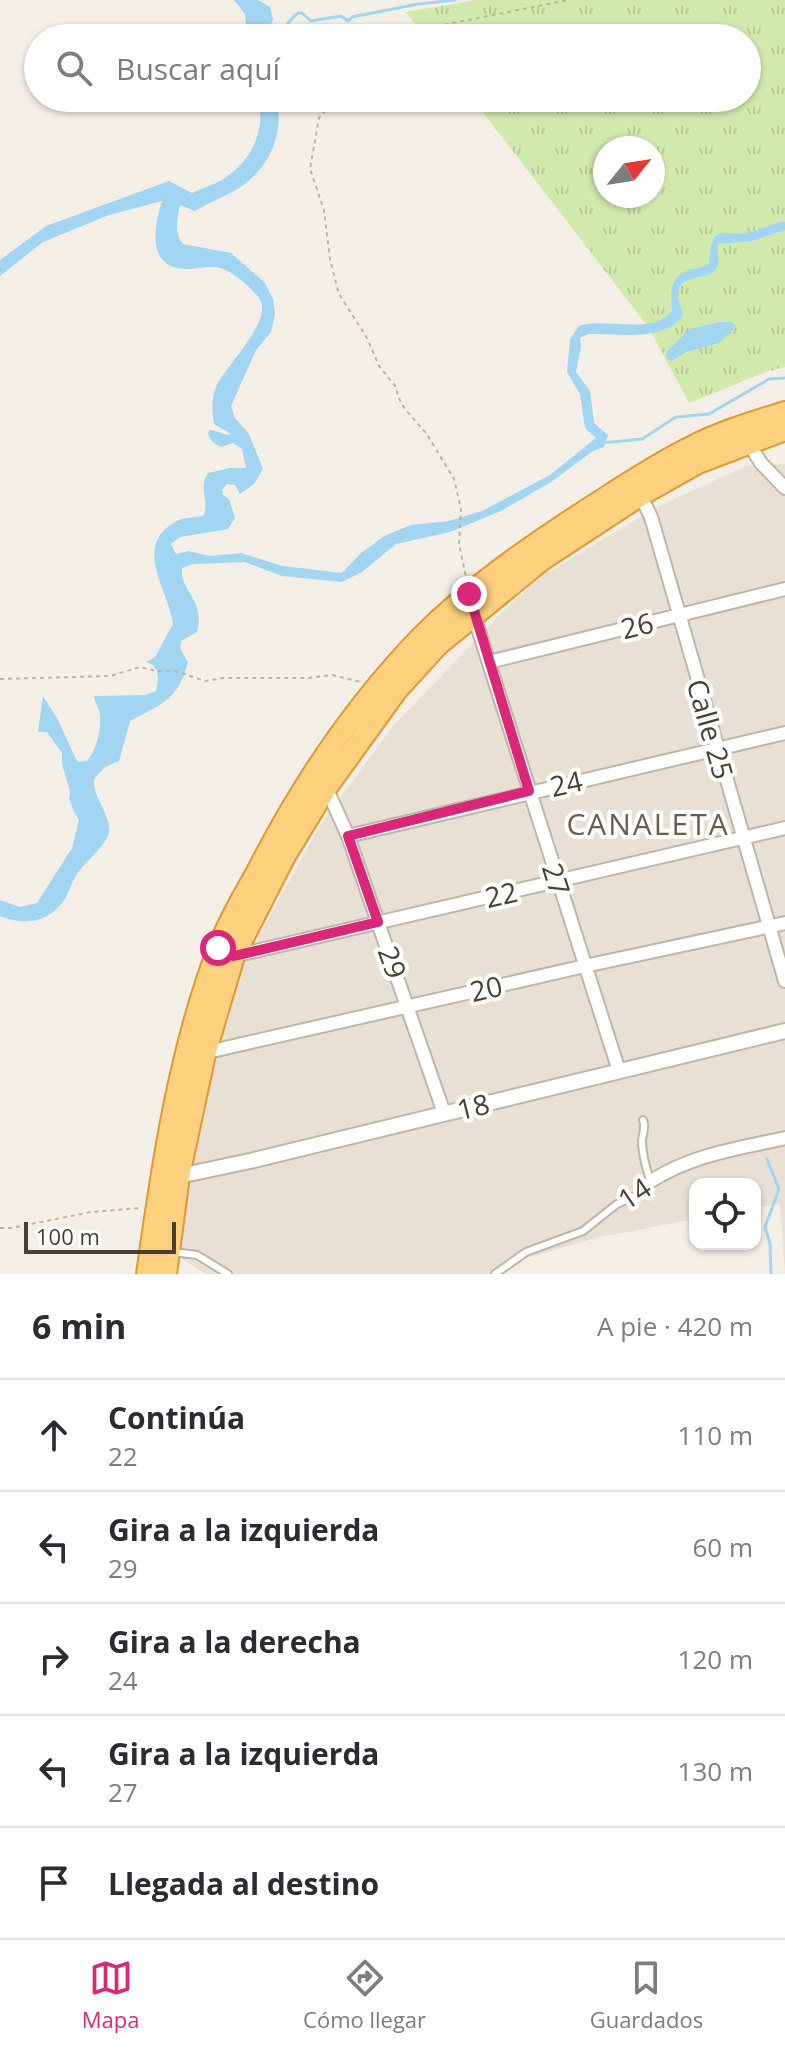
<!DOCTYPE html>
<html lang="es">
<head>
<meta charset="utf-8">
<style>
	body { margin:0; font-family:"Open Sans",sans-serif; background:#f7f7f7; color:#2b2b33 }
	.controls { position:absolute; right:24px; bottom:24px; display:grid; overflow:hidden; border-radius:16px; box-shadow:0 2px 6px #0004 }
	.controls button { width:72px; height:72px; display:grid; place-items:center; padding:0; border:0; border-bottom:2px solid #e1e1e2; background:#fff; color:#2b2b33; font:40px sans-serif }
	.compass { position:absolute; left:593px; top:136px; width:72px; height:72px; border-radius:50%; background:#fff; box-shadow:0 2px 6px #0004; rotate:60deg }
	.scale { position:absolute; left:24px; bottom:20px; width:152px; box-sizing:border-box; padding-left:8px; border:4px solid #473f35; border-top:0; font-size:22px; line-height:28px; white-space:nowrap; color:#473f35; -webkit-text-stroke:6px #fff; paint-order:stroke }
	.stop { position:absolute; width:24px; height:24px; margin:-18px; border:6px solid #db2777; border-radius:50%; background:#fff }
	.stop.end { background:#db2777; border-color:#fff; box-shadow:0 2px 8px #0008 }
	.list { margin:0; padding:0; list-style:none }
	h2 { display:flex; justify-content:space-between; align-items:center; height:104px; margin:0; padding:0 32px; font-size:34px }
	h2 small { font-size:26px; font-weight:400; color:#7c7c81 }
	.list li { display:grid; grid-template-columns:52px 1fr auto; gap:24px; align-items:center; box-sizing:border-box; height:112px; padding:0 32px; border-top:2px solid #e1e1e2 }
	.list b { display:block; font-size:30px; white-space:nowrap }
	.list p { margin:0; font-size:26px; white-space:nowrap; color:#7c7c81 }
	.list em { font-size:26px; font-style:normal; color:#7c7c81 }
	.icon { flex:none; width:44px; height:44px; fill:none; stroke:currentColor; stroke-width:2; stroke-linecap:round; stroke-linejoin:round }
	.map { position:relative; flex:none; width:785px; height:1274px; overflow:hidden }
	.search { position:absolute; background:#fff; box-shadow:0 2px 6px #0004; left:24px; right:24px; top:24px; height:88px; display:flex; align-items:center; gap:20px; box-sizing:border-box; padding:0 28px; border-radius:44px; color:#7c7c81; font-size:30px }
	.sheet { height:664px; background:#fff }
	nav { display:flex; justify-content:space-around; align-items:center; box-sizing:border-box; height:112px; border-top:2px solid #e1e1e2; background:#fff; font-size:22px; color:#7c7c81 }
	nav a { display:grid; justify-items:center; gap:4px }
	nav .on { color:#db2777 }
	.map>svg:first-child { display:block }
	.residential { fill:#e8e0d4 }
	.grass { fill:url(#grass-tufts); fill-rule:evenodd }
	.water { fill:#a1d5f2 }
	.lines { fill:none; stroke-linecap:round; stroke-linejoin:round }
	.stream { stroke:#a1d5f2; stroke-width:3 }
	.service-casing { stroke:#bfb6a9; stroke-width:10 }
	.minor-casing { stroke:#bfb6a9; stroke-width:16 }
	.tertiary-casing { stroke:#bfb6a9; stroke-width:18 }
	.trunk-casing { stroke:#e19733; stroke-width:24 }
	.path { stroke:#c1b199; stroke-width:2; stroke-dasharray:4 4; stroke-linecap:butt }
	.service { stroke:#fff; stroke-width:6 }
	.minor { stroke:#fff; stroke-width:12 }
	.tertiary { stroke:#fff; stroke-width:14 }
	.trunk { stroke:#ffd07d; stroke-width:20 }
	.route { stroke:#db2777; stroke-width:10 }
	.labels { text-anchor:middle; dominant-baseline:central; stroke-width:8; stroke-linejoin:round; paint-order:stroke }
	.street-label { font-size:28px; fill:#473f35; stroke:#fff }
	.neighbourhood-label { font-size:30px; letter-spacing:2px; fill:#6a5c4c; stroke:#fff }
</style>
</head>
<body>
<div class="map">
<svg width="785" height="1274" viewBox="0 0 785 1274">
	<defs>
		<pattern id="grass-tufts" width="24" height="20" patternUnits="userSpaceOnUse" patternTransform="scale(2)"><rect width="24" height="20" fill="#d2e9ae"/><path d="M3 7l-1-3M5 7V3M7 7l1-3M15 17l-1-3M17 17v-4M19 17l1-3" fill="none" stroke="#b6c996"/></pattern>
	</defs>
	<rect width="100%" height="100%" fill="#f4efe6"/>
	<!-- residential -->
	<path class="residential" d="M 785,464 L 785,1274 L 780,1204 L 755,1208 L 755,1184 L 695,1184 L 695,1219 L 596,1238 L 509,1263 L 497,1274 L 206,1274 L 177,1256 L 188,1154 L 229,990 L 319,827 L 393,726 L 508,606 L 542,576 L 657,507 L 746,466 Z"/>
	<!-- grass -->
	<path class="grass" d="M 476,0 L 785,0 L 785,367 L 766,372 L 689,403 L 649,328 L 472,98 L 747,98 L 747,38 L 426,38 L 406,12 ZM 605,148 L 653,148 L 653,196 L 605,196 Z"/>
	<!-- water -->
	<path class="water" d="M 234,0 L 258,0 L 270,7 L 273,19 L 266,38 L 247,38 L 245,14 Z
		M 259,98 L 277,98 C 283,132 273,161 246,183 C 231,195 211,201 195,211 L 180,205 C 177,219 174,233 183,244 L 231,253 L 265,283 L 273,299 L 275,315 L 271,332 L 256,350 L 231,406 L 235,418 L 249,434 L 263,469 L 254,484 L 240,494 L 235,485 L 227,484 L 222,490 L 223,495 L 229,499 L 235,518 L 228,529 L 180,537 L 171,544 L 176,554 L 189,551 L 209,556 L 241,553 L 283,566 L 342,573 L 360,554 L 384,536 L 411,525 L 449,521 L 482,511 L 550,475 L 596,438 L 585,428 L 580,394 L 567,372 L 570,339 L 579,326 C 604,317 653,336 672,311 C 671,294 668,278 689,270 C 696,268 702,268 709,264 L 711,245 L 715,236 L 720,233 L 745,234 L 780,222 L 785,222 L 785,230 L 752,241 L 718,244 C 716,253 721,261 716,269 C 707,282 677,272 678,296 C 678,302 682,309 683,315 C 664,343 618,333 589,334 L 580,338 L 581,347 L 576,372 L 590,391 L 594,423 L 608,435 L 604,447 L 593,451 L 551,482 L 501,511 L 450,532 L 396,544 L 362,572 L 342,582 L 282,576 L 245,562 L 193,564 L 182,568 C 179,590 206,600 197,632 L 181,641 L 180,648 L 188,662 C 178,701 161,704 130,721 L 119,761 L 105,767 L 94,779 C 92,797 111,814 109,832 C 108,843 86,862 79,871 C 72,880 70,890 65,899 C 49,923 25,926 0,916 L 0,900 L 20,907 L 37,903 L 72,848 L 79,820 L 74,812 L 69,798 L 70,792 L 62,764 L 62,753 L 47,732 L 38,732 L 43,696 L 58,720 L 76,759 L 79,762 L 87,761 C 97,749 101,730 100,715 C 99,708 95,703 94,696 L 145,695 L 156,691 C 159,678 160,666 146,662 L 155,657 L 173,624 C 170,592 129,544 179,520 C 186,517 196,518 204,515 C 209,501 198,487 208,473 L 230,468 L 246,468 L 242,449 L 233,443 L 221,447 C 214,444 210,441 208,433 L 210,430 C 217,430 226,437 231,434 L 214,424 C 212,412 211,398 216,387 C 224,367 275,320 259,298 C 251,287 232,271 220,268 C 208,265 196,270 184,269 C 145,266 155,224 162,201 L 109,215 L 43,242 L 0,276 L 0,260 L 46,226 L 169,181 L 192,193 C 202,188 213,185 222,180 C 252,161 265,133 259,98 Z
		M 719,322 L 732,322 L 736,327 L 719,343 L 686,352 L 671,361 L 666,358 L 667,351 L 690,329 Z"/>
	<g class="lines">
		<!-- stream -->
		<path class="stream" d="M 276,38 C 286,31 287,20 298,13 L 302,13 L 311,21 L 341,16 L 348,21 L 352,17 L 418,4 L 455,0
			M 601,443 L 642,439 L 676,417 L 709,414 L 769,379 L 785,378
			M 767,1159 L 779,1189 L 765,1227 L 770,1244 L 771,1274"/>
		<!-- service casing -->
		<g class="service-casing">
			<path id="service" d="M 173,1252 L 197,1255 L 228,1274
				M 495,1274 L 526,1252 L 583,1231 L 617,1204 L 644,1192 L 651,1181 C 646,1170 642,1152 642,1140 C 643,1132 646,1128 643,1120"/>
		</g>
		<!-- minor casing -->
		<g class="minor-casing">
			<path id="minor" d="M 747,441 L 761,463 L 785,488
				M 638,490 L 651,517 L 785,981
				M 473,613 L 619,1071
				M 489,662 L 785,589
				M 325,785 L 348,836 L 444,1113
				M 348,836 L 785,733
				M 231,954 L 234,956 L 785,828
				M 203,1053 L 585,966 L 785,923
				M 651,1181 C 694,1154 736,1149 785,1138"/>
		</g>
		<!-- tertiary casing -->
		<g class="tertiary-casing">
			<path id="tertiary" d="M 171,1175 L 179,1176 L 250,1161 L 785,1031"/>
		</g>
		<!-- trunk casing -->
		<g class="trunk-casing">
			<path id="trunk" d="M 147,1274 C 162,1166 179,1051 218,949 C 228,921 245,894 259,868 C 302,784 356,704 422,636 C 469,589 525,550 580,514 C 616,491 651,467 689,448 C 719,432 753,422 785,412
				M 166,1274 L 179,1176 L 205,1054 L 234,956 L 285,856 L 327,787 L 397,690 L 438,645 L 542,560 L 641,495 L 698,463 L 785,430"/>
		</g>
		<!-- path -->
		<path class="path" d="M 368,38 L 373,32 L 408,32 L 568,0
			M 336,98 L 319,118 L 310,169 L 324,210 L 330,259 L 336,283 L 339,294 L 367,338 L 379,366 L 396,387 L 398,397 L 405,409 L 426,433 L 454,479 L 461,509 L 459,544 L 466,577
			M 0,679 L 110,676 L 140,667 L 156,671 L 175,671 L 205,681 L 224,678 L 308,678 L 332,675 L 361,682
			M 0,1228 L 11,1228 L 91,1212 L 141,1208"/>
		<!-- service -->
		<use href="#service" class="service"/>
		<!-- minor -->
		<use href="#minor" class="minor"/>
		<!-- tertiary -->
		<use href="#tertiary" class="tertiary"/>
		<!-- trunk -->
		<use href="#trunk" class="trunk"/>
	</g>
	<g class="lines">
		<!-- route -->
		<path class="route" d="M 218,948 L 234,956 L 378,922 L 348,836 L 529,791 L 469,594"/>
	</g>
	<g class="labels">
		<!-- street labels -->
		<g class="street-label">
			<text transform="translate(637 625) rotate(-14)">26</text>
			<text transform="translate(711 729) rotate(74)">Calle 25</text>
			<text transform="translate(566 783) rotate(-13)">24</text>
			<text transform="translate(557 879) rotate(72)">27</text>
			<text transform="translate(501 894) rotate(-13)">22</text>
			<text transform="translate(393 962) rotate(70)">29</text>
			<text transform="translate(486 988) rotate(-13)">20</text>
			<text transform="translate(473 1106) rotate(-14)">18</text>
			<text transform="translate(634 1193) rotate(-34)">14</text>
		</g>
		<!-- neighbourhood labels -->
		<g class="neighbourhood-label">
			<text x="648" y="823">CANALETA</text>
		</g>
	</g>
</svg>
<div class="controls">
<button><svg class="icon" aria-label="locate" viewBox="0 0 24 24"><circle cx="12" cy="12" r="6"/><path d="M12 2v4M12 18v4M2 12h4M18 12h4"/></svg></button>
</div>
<svg class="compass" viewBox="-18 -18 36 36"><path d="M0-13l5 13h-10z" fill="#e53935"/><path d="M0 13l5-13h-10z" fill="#7c7c81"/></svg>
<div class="scale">100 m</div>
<div class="stop" style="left:218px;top:948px"></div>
<div class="stop end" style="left:469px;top:594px"></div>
<div class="search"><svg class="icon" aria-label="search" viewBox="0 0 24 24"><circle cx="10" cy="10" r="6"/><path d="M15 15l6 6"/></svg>Buscar aquí</div>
</div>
<section class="sheet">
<h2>6 min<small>A pie · 420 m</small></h2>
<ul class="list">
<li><svg class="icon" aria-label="ahead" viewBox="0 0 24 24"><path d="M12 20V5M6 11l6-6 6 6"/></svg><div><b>Continúa</b><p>22</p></div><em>110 m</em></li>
<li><svg class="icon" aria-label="left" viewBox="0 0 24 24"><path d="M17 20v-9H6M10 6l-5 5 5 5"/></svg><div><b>Gira a la izquierda</b><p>29</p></div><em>60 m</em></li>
<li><svg class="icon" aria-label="right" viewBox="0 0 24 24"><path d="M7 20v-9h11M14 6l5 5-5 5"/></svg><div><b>Gira a la derecha</b><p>24</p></div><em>120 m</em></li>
<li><svg class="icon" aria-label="left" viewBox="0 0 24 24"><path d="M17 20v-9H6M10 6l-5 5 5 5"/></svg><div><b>Gira a la izquierda</b><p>27</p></div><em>130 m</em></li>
<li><svg class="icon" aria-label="arrive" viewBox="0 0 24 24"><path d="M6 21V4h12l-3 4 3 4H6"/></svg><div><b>Llegada al destino</b></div></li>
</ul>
</section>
<nav>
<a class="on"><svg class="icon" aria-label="map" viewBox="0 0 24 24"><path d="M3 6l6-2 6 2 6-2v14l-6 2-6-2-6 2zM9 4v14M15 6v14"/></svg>Mapa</a>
<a><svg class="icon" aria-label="directions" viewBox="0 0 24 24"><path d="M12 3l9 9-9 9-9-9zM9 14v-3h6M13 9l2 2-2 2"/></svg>Cómo llegar</a>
<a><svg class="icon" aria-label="saved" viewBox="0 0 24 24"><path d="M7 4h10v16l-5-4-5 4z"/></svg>Guardados</a>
</nav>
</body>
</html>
